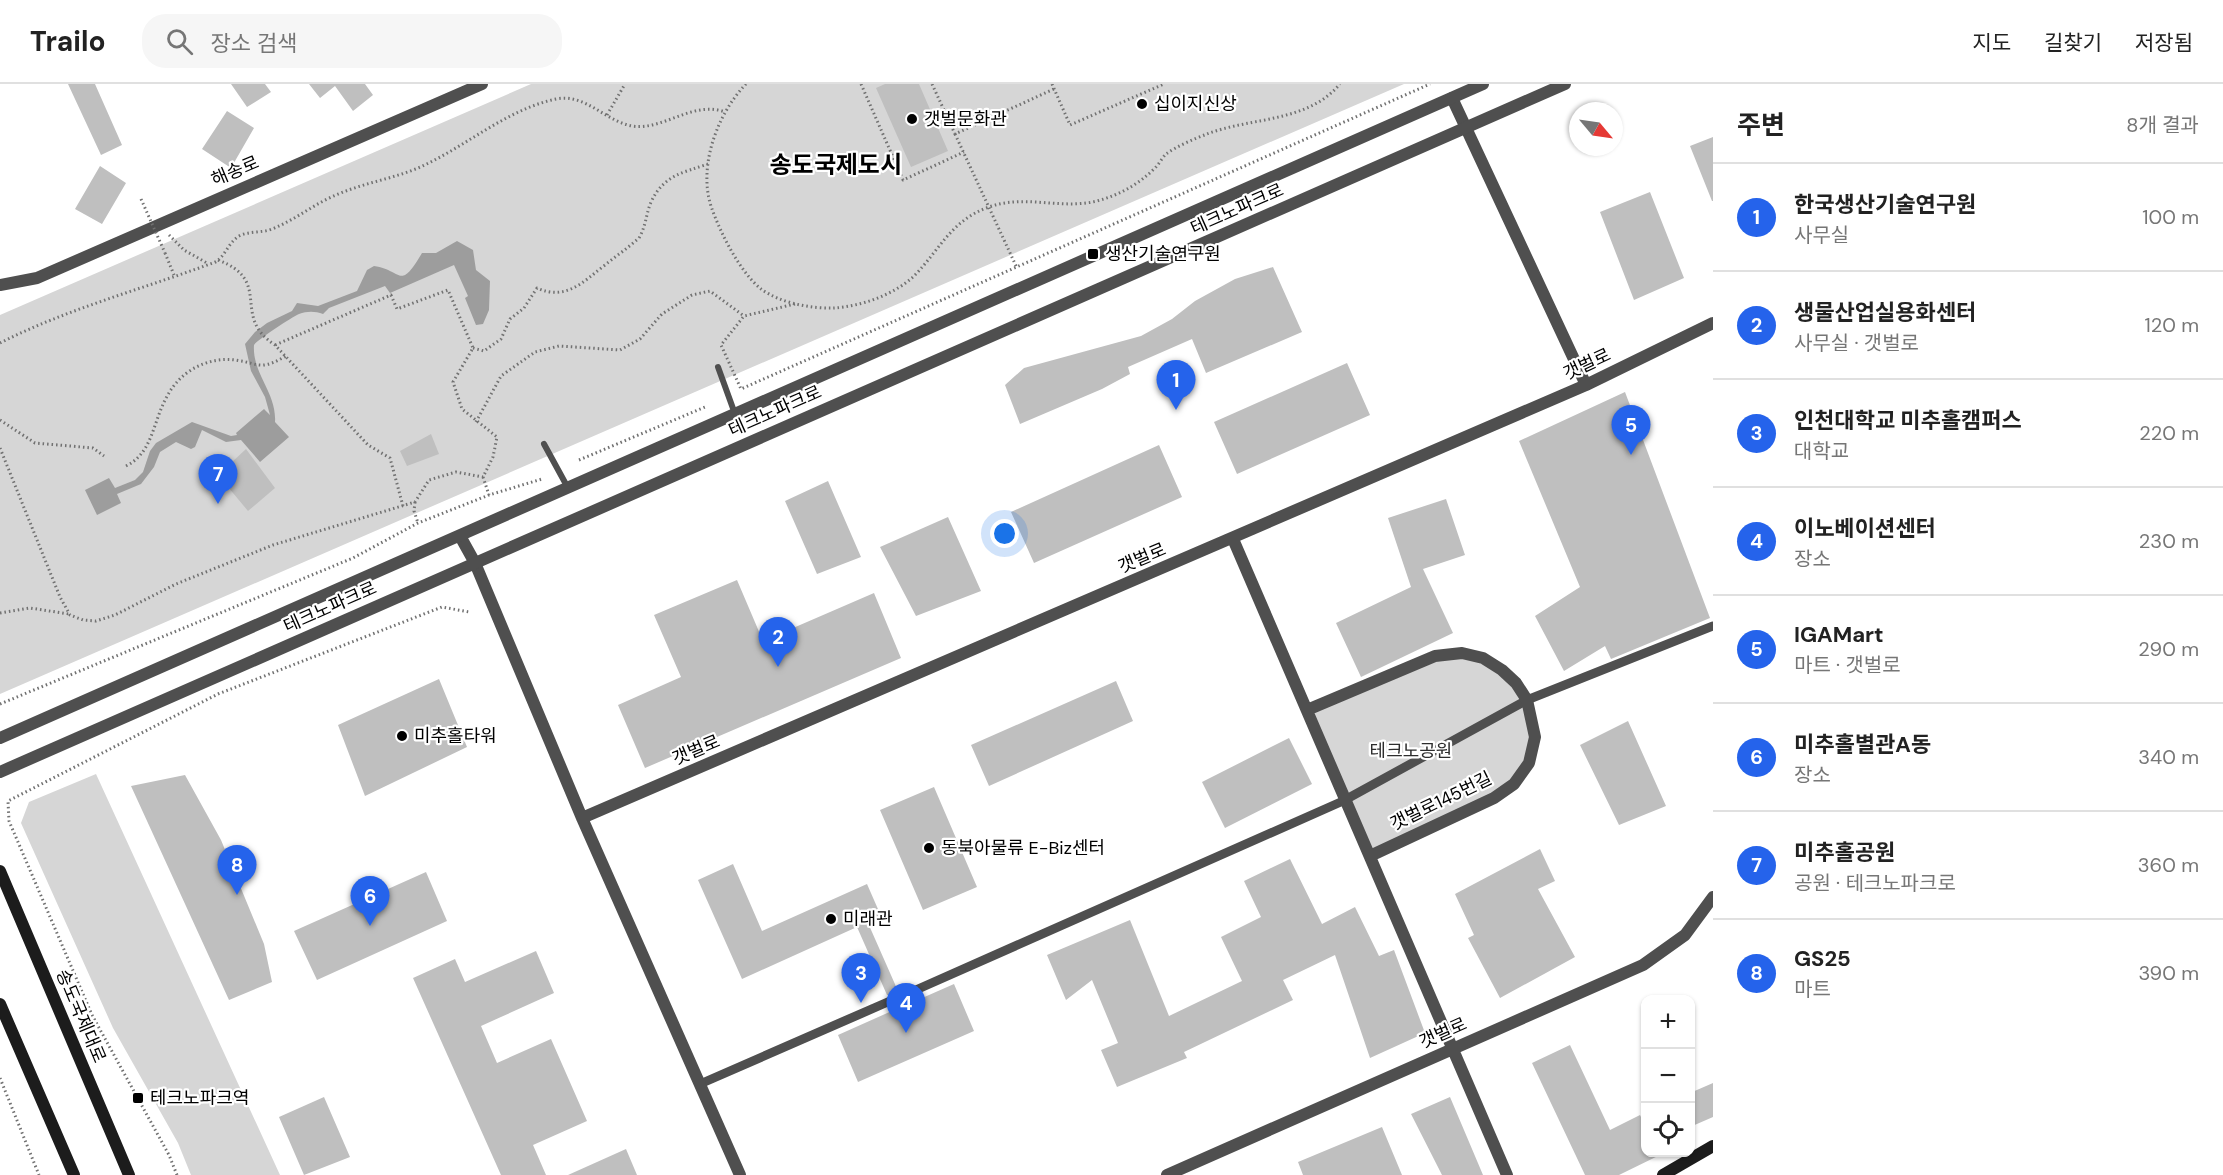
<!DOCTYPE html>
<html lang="ko">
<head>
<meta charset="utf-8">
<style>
	body { margin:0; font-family:"DM Sans","Noto Sans KR",sans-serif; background:#f6f6f6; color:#222 }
	.controls { position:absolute; right:18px; bottom:18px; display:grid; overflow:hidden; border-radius:12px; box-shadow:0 2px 4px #0004 }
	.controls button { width:54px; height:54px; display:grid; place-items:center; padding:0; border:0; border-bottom:2px solid #e0e0e0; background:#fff; color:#222; font:30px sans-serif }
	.compass { position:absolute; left:1569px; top:18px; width:54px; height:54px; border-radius:50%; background:#fff; box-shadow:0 2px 4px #0004; rotate:119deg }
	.you { position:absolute; left:1005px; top:450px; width:21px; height:21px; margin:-15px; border:4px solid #fff; border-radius:50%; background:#1a73e8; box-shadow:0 0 0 9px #1a73e833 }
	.badge { display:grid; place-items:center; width:39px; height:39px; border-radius:50%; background:#2563eb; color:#fff; font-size:20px; font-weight:700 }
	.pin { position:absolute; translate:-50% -50px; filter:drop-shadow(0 2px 3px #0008) }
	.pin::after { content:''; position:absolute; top:32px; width:21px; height:18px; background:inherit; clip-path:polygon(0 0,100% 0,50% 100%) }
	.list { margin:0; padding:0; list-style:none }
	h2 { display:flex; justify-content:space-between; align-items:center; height:78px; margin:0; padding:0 24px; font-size:26px }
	h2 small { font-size:20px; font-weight:400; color:#767676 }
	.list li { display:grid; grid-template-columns:39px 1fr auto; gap:18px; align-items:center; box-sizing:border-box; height:108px; padding:0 24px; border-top:2px solid #e0e0e0 }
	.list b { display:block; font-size:22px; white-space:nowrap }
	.list p { margin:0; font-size:20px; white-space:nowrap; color:#767676 }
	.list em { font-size:20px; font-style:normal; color:#767676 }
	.icon { flex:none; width:33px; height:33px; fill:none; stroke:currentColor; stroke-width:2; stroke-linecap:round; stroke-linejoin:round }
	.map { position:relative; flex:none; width:1713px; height:1091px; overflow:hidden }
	header { display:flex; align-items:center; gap:36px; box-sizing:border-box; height:84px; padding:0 30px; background:#fff; border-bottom:2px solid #e0e0e0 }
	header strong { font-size:28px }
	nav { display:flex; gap:33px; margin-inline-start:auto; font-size:21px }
	.search { width:420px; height:54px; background:#f6f6f6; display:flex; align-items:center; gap:15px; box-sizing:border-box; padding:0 21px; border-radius:24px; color:#767676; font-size:22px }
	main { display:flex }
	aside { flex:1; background:#fff }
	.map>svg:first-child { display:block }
	.green { fill:#d6d6d6 }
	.water { fill:#9d9d9d }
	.building { fill:#bfbfbf }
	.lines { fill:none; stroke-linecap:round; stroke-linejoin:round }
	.path { stroke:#717171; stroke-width:3; stroke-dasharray:1.5 3; stroke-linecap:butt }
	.service { stroke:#4f4f4f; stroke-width:6 }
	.pedestrian { stroke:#4f4f4f; stroke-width:9 }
	.minor { stroke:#4f4f4f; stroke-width:12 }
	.tertiary { stroke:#4f4f4f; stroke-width:12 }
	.secondary { stroke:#1c1c1c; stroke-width:12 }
	.path-bridge { stroke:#717171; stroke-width:3; stroke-dasharray:1.5 3; stroke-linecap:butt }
	.poi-dot { fill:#000; stroke:#fff; stroke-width:2 }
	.labels { text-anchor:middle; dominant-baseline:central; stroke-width:4.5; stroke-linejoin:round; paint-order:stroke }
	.poi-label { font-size:18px; fill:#000; stroke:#fff; text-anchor:start }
	.street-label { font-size:18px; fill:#000; stroke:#fff }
	.park-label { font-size:18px; fill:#2d2d2d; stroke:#fff }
	.district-label { font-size:24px; font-weight:bold; fill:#000; stroke:#fff }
</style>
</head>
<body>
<header>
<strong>Trailo</strong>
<div class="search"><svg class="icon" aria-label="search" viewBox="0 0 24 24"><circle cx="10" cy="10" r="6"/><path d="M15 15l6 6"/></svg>장소 검색</div>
<nav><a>지도</a><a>길찾기</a><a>저장됨</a></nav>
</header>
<main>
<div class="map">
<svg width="1713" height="1091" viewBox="0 0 1713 1091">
	<rect width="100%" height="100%" fill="#fff"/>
	<!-- green -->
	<path class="green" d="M 531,0 L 1404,0 L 0,610 L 0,231 Z
		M 1435,572 L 1483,574 L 1516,599 L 1535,653 L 1514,700 L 1370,772 L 1307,627 Z
		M 96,690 L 280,1091 L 191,1091 L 178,1059 L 113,944 L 21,739 L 29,718 Z"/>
	<!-- water -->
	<path class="water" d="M 457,157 L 473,166 L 476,186 L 490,197 L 489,226 L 483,240 L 476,241 L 465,214 L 468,212 L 454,181 L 390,209 L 385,202 L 329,224 L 323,230 C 315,227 307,227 299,230 C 292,233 257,256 254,261 C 252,290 277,309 275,338 L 289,353 L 260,378 L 241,356 L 226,358 L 202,346 L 195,363 L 191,365 L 176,358 L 160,368 L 154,383 L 141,400 L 117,410 L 121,419 L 97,431 L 85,406 L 109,394 L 115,404 L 135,396 L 143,388 L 150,367 L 156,359 L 192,338 L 231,352 L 237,351 L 236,349 L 264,325 L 270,331 L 265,313 L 251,287 L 245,260 L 255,248 L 267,239 L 292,227 L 297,219 L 318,222 L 357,207 L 367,186 L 374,182 C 403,186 399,208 422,169 L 436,169 Z"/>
	<!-- building -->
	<path class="building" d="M 68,0 L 95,0 L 122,61 L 101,71 Z
		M 231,0 L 265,0 L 271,8 L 247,23 Z
		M 309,0 L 365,0 L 373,11 L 353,27 L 335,2 L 320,14 Z
		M 885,0 L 919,0 L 948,67 L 911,83 L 876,4 Z
		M 227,27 L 254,44 L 231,84 L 202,65 Z
		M 1713,53 L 1713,117 L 1712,117 L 1690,62 Z
		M 100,82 L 126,99 L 102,140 L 75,125 Z
		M 1650,108 L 1684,194 L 1634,216 L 1600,128 Z
		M 1273,183 L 1302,248 L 1206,289 L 1192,255 L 1128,283 L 1130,290 L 1102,305 L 1020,340 L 1005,301 L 1024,284 L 1141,252 L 1172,235 L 1195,217 L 1235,195 Z
		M 1347,279 L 1370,331 L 1237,390 L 1214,338 Z
		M 1625,308 L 1710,534 L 1611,575 L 1605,562 L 1564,587 L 1535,532 L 1580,503 L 1519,357 Z
		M 431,350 L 439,370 L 407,382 L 400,367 Z
		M 1159,361 L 1182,413 L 1034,479 L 1011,428 Z
		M 246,365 L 275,404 L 248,427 L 218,391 Z
		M 828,397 L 861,473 L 817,490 L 785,417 Z
		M 1446,415 L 1465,471 L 1423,485 L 1453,549 L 1361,593 L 1336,539 L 1411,503 L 1388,434 Z
		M 948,433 L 981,507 L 916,532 L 880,463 Z
		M 737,496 L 763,557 L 874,509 L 901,574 L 645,684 L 618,621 L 681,593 L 654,531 Z
		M 439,595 L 467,663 L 365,712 L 338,641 Z
		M 1116,597 L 1133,637 L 989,702 L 971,661 Z
		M 1628,637 L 1666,722 L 1619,741 L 1580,661 Z
		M 1289,654 L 1312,700 L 1225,744 L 1202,698 Z
		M 185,691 L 221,756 L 264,860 L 272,898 L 229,916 L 131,702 Z
		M 934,703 L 977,803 L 923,826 L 880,726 Z
		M 1540,765 L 1555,797 L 1538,805 L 1575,873 L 1500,914 L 1468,854 L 1474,851 L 1455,810 Z
		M 1290,775 L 1322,840 L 1355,823 L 1379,872 L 1394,866 L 1425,949 L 1370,974 L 1335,871 L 1283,896 L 1293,916 L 1184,968 L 1187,974 L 1117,1003 L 1101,966 L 1118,959 L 1092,896 L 1066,916 L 1047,871 L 1130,836 L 1169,932 L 1242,897 L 1221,853 L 1261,833 L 1244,797 Z
		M 733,780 L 762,847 L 867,800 L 881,832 L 868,839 L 898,907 L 894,911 L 887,911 L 857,843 L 742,895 L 698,796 Z
		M 426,788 L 447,837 L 317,896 L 294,847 Z
		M 536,867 L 554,909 L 481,942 L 497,979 L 551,955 L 587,1037 L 533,1061 L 546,1091 L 501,1091 L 413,894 L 455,875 L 465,898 Z
		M 954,900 L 974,947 L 858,998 L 838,951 L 894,926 L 892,923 L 896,919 L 904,922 Z
		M 1570,961 L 1610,1046 L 1640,1031 L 1646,1043 L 1646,1068 L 1666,1068 L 1619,1091 L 1585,1091 L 1532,979 Z
		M 1713,999 L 1713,1033 L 1690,1043 L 1690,1009 Z
		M 324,1013 L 350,1073 L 304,1091 L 279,1033 Z
		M 1450,1013 L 1483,1091 L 1442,1091 L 1411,1030 Z
		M 1382,1043 L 1402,1091 L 1303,1091 L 1298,1078 Z
		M 626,1065 L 637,1091 L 568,1091 Z"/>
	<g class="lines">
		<!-- path -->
		<path class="path" d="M 746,0 C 717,30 697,84 712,125 C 721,150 740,188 761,205 C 780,219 812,225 835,224 C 861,222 894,211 914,192 C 939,167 951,136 989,123 C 1024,110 1061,126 1097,117 C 1119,111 1138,101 1155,84 C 1159,80 1162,74 1166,70 C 1177,62 1194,55 1207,50 C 1251,33 1307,39 1340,0
			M 861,0 L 903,96 L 964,68
			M 932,0 L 955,50 L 1054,5
			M 1052,0 L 1070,41 L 1164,0
			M 607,31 L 625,0
			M 955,50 L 1017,184
			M 169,151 L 184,166 L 207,179
			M 165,169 L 174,191
			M 218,176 C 274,197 230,232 275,261 L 368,361 L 390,374 L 403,422
			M 795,220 L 744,232 L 721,261 L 741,305 L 1430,0
			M 0,259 C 67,225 142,205 213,179 C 225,175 228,157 241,151 C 251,147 262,149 272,145 C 295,136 314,120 336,111 C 363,99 392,95 418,84 C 466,63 505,26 556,15 C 585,9 605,37 632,42 C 663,47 693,16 725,28
			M 473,264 L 484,267 L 501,255 L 510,235 L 524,224 L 537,204 C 566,217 583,198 605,181 C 616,172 628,164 639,154 C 646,142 646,130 651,118 C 664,91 682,89 708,80
			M 0,336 L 35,359 L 93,364 L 104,372
			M 476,338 L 501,292 L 535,268 L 559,262 L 620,266 L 640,255 L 662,230 L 692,211 L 710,207 L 744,232
			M 0,364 L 60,513 L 70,531 L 83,536 L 96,537 L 115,531 L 176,500 L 273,461 L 415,418 L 429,396 L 456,388 L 483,393 L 493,373 L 497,353 L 462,325 L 453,298 L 473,264 L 448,206 L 397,225 L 391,211 L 275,261
			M 579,376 L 705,323
			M 126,382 C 162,364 149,317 188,288 C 204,277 223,273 241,277 C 249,278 257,282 264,281 C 272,280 279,276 286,272
			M 483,393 L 489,411
			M 415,418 L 414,427 L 418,439
			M 0,529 L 30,524 L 69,530
			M 0,620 L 353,474 L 418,439 L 489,411 L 542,395
			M 0,994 L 39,1091
			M 177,1091 L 169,1071 L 92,931 L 9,737 L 8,717 L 218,610 L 442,523 L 469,528"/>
		<!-- service -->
		<path class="service" d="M 718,283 L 735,330
			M 544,360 L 568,404"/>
		<!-- pedestrian -->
		<path class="pedestrian" d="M 900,913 L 1343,717 L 1527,616 L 1713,542
			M 700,1000 L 890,917"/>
		<!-- minor -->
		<path class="minor" d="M 1452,14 L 1586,301
			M 0,201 L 37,194 L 482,0
			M 460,452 L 475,479 L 582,734 L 740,1091
			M 1233,455 L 1507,1091
			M 1307,626 L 1435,572 L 1462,569 L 1483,574 L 1502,586 L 1516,599 L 1527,616 L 1535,653 L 1529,679 L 1514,700 L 1494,714 L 1370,772
			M 582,734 L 1586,301 L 1713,239
			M 1167,1091 L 1643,881 L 1685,851 L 1713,813"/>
		<!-- tertiary -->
		<path class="tertiary" d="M 0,654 L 1483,0
			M 0,688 L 1565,0"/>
		<!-- secondary -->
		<path class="secondary" d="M 0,787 L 129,1091
			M 0,920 L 74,1091
			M 1663,1091 L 1713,1062"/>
		<!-- path-bridge -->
		<path class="path-bridge" d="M 141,115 L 165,169"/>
	</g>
	<!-- markers -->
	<g class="poi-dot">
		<circle cx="1142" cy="20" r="6"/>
		<circle cx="912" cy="35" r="6"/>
		<rect x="1087" y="164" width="12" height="12" rx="3"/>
		<circle cx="402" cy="652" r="6"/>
		<circle cx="929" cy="764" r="6"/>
		<circle cx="831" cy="835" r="6"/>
		<rect x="132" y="1008" width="12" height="12" rx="3"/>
	</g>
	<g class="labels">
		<!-- poi labels -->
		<g class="poi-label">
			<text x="1154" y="20">십이지신상</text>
			<text x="924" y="35">갯벌문화관</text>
			<text x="1105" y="170">생산기술연구원</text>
			<text x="414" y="652">미추홀타워</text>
			<text x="941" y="764">동북아물류 E-Biz센터</text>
			<text x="843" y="835">미래관</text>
			<text x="150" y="1014">테크노파크역</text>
		</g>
		<!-- street labels -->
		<g class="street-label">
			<text transform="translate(235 87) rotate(-23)">해송로</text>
			<text transform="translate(1237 125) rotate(-24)">테크노파크로</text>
			<text transform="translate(1587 280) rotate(-25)">갯벌로</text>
			<text transform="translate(775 327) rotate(-24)">테크노파크로</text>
			<text transform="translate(1142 474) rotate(-23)">갯벌로</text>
			<text transform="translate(330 523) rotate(-24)">테크노파크로</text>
			<text transform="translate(696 666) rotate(-23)">갯벌로</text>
			<text transform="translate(1441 717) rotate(-26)">갯벌로145번길</text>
			<text transform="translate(81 932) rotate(67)">송도국제대로</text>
			<text transform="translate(1443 949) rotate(-24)">갯벌로</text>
		</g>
		<!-- park labels -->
		<g class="park-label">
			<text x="1411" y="667">테크노공원</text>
		</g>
		<!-- district labels -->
		<g class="district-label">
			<text x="836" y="80">송도국제도시</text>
		</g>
	</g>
</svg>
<div class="controls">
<button>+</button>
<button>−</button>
<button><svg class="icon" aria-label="locate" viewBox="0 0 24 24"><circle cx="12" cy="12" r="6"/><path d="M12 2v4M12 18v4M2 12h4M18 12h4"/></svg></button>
</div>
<svg class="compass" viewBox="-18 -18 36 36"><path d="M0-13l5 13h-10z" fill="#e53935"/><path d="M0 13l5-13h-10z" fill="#767676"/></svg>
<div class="you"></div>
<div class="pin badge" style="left:1176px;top:326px">1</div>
<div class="pin badge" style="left:778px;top:583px">2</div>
<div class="pin badge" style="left:861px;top:919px">3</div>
<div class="pin badge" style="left:906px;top:949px">4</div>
<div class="pin badge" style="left:1631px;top:371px">5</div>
<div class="pin badge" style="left:370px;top:842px">6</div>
<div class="pin badge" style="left:218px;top:420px">7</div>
<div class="pin badge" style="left:237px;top:811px">8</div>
</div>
<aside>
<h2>주변<small>8개 결과</small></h2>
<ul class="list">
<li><span class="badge">1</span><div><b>한국생산기술연구원</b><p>사무실</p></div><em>100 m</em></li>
<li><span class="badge">2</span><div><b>생물산업실용화센터</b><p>사무실 · 갯벌로</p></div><em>120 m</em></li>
<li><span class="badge">3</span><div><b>인천대학교 미추홀캠퍼스</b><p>대학교</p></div><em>220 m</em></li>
<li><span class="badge">4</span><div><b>이노베이션센터</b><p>장소</p></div><em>230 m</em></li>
<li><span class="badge">5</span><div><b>IGAMart</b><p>마트 · 갯벌로</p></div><em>290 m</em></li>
<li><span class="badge">6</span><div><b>미추홀별관A동</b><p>장소</p></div><em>340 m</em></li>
<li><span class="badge">7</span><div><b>미추홀공원</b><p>공원 · 테크노파크로</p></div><em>360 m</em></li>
<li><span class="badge">8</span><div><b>GS25</b><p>마트</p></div><em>390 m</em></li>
</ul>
</aside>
</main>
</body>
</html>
